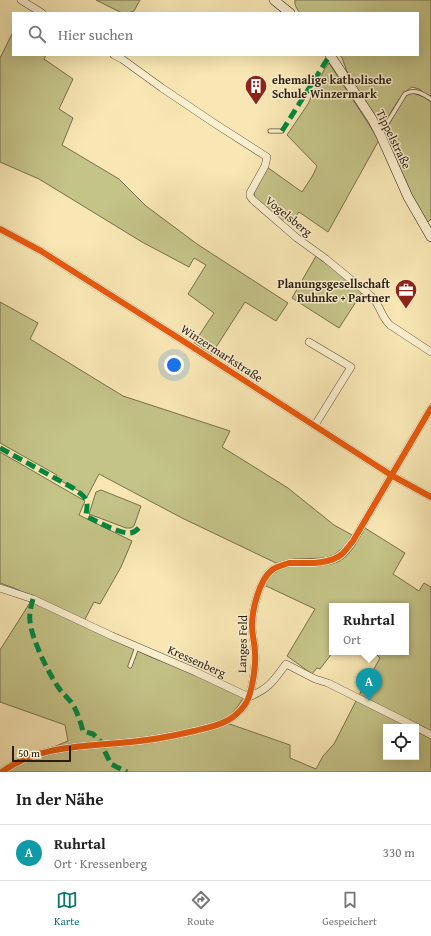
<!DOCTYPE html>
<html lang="de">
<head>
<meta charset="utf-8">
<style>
	body { margin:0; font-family:"Gentium Book Plus",serif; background:#f6f6f6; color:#222 }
	.controls { position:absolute; right:12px; bottom:12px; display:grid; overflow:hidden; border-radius:0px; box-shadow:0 4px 16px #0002 }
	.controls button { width:36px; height:36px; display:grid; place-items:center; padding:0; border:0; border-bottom:1px solid #e0e0e0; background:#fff; color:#222; font:20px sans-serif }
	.scale { position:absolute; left:12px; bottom:10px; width:59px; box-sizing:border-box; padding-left:4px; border:2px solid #2a1c10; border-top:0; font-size:11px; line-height:14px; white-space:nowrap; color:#2a1c10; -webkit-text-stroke:3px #faefce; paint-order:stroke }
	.you { position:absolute; left:174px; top:365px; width:14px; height:14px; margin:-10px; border:3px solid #fff; border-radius:50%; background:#1a73e8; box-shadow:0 0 0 6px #1a73e833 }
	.badge { display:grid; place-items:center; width:26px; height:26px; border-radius:50%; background:#0f766e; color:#fff; font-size:13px; font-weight:700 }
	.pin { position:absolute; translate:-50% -33px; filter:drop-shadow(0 1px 2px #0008) }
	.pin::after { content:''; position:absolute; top:21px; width:14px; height:12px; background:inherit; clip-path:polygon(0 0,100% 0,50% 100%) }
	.popup { position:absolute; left:329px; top:603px; width:80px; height:52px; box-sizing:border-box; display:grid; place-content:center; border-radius:0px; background:#fff; filter:drop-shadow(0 1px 3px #0005); font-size:13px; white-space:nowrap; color:#767676 }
	.popup b { font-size:15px; color:#222 }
	.popup::after { content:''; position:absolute; left:50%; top:100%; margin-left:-8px; border:8px solid transparent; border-top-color:#fff }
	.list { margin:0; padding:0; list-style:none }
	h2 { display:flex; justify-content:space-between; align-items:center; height:52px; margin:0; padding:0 16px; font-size:17px }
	h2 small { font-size:13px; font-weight:400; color:#767676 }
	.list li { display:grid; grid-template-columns:26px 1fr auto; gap:12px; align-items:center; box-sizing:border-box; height:56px; padding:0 16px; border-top:1px solid #e0e0e0 }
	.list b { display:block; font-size:15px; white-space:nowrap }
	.list p { margin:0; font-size:13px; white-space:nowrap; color:#767676 }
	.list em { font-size:13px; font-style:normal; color:#767676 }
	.icon { flex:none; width:22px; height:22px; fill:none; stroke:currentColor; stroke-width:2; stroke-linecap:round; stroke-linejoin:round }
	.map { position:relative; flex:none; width:431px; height:772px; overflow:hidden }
	.search { position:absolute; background:#fff; box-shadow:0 4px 16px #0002; left:12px; right:12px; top:12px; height:44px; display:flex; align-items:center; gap:10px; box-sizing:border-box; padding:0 14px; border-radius:0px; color:#767676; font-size:15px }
	.sheet { height:108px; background:#fff }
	nav { display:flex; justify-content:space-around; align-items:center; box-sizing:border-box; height:56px; border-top:1px solid #e0e0e0; background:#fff; font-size:11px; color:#767676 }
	nav a { display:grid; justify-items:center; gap:2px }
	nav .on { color:#0f766e }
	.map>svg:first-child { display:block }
	.green { fill:#c4c388; stroke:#77704c }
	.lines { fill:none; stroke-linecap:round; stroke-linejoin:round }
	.lane-casing { stroke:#5e4f39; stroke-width:5 }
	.street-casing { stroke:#5e4f39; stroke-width:8 }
	.secondary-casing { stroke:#2a1c10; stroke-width:10 }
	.lane { stroke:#faefce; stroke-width:3.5 }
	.street { stroke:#faefce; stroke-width:7 }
	.secondary { stroke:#faefce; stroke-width:9 }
	.quiet { stroke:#00873e; stroke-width:5; stroke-dasharray:10 5; stroke-linecap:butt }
	.cycleway-casing { stroke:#faefce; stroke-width:8 }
	.cycleway { stroke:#e8590c; stroke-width:6 }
	.labels { text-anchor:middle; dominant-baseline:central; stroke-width:3; stroke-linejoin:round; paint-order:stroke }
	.poi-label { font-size:12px; font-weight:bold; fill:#2a1c10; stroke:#faefce; text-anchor:start }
	.street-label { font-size:12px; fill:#2a1c10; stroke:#faefce }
</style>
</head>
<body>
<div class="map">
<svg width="431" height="772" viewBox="0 0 431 772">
	<rect width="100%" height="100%" fill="#f8e7b4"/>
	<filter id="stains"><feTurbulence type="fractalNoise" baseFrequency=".005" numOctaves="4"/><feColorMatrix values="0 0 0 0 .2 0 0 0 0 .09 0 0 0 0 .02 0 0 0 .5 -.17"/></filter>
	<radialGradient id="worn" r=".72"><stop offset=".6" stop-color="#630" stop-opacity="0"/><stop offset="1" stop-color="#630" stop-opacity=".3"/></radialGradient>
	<!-- green -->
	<path class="green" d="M 96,0 L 140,0 L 134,11 L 128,13 L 122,13 Z
		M 295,0 L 431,0 L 431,98 L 419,89 L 412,87 C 399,94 389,116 381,130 L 349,77 L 342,58 L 340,55 L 418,55 L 418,13 L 308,13 L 307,12 L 306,13 L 300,13 C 297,9 294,5 295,0 Z
		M 13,32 L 13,55 L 46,55 L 44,59 L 73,79 L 59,109 L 73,118 L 62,145 L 119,179 L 146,206 L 197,244 L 288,303 L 276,321 L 245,302 L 211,355 L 194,343 L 214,313 L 188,294 L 206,265 L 194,258 L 189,267 L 142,242 L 39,179 L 0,162 L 0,58 Z
		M 329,63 L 379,140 L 328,232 L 299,212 L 292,221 L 285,216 L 282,222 L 256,201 L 254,195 L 254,190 L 267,167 L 302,192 L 313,175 L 317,166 L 287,135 L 308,104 L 324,70 Z
		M 413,93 L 424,97 L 431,102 L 431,219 L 427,223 L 416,205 L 385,135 L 385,131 L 404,98 L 408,94 Z
		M 316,256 L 363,291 L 339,328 L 292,298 Z
		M 0,302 L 38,323 L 30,339 L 123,396 L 230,431 L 222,447 L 288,488 L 334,525 L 352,535 L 346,545 L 334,555 L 325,558 L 294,559 L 276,563 L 182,518 L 99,474 L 87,497 L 84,494 L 56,478 L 57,475 L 0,443 Z
		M 0,452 L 85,501 L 79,515 L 132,541 L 121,567 L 100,604 L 94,602 L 84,621 L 14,588 L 0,583 Z
		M 101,490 L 141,506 L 134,526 L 131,528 L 126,528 L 89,514 L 96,492 Z
		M 365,528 L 405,553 L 393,574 L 419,591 L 424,583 L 431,587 L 431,733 L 358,697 L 380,658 L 374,652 L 406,652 L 406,606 L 332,606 L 333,652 L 320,669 L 317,668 L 312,674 L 287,656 L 315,609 L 264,585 C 266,582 268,578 271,575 C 288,557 327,573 344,558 C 354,550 359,538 365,528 Z
		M 31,601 L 153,658 L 206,678 L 244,697 L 238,706 L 224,722 L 290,745 L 290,758 L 316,769 L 323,756 L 334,744 L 357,699 L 412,727 L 386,727 L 386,757 L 416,757 L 416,729 L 431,737 L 431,772 L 11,772 L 5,770 L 0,772 L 0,769 L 68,741 L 65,725 L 0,702 L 0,650 Z"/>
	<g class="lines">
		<!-- lane casing -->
		<g class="lane-casing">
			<path id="lane" d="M 270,131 L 282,131
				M 381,133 L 405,94 C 415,88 423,94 431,99
				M 130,666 L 137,647"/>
		</g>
		<!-- street casing -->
		<g class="street-casing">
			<path id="street" d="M 21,0 L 42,13
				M 114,55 L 122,59 L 162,88 L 214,123 L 267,157 L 265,166 L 250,193 L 250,196 L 253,200 L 297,238 L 326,259 L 371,296 C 380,304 381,317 390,325 L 431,352
				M 0,229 L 41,251 L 180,339 L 391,475 L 431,497
				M 309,342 L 351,367 L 315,425
				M 0,588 L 33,599 L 112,636 L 196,672 L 249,697 C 270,688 273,681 286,664 L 315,679 L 328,683 L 416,727
				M 416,727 L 431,735
				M 2,772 C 38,745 88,746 131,742 C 152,740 173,736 194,731 C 207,728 222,725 233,717 C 238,713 243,708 246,703 C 252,693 256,666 255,653 C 255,644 252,635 252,626 C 252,610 259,580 272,570 C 277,566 283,565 289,563 C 305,563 330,565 342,554 C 346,550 349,546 353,541 L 431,408"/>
		</g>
		<!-- secondary casing -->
		<g class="secondary-casing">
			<path id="secondary" d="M 274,0 L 290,13
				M 330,55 L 372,119 L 380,134 L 408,197 L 431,237"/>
		</g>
		<!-- lane -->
		<use href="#lane" class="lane"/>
		<!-- street -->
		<use href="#street" class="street"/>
		<!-- secondary -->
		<use href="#secondary" class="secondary"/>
		<!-- quiet -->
		<path class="quiet" d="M 282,131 L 330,55
			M 0,448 L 73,488 C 79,493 88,497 87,506 C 87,510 86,512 86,516 C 96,521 118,533 129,533 C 135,533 139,528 142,524
			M 33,599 C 31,606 29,614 30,621 C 31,638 50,677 61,691 C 64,695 68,698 71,702 C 77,710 80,721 83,731 L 93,734 L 106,747 L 104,750 L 111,764 L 127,772"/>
		<!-- cycleway casing -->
		<g class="cycleway-casing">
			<path id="cycleway" d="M 0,229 L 41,251 L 180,339 L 391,475 L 431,497
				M 2,772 C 38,745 88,746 131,742 C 152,740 173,736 194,731 C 207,728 222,725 233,717 C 238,713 243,708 246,703 C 252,693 256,666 255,653 C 255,644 252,635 252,626 C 252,610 259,580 272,570 C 277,566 283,565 289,563 C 305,563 330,565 342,554 C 346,550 349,546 353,541 L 431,408"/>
		</g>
		<!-- cycleway -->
		<use href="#cycleway" class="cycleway"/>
	</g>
	<!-- icons -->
	<defs>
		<g id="building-pin" transform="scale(1.15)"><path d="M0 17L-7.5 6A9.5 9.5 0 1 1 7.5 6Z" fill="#8f2418" stroke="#faefce"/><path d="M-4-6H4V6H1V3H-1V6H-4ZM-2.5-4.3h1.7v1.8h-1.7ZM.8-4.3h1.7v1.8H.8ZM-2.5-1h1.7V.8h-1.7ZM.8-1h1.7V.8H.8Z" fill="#fff"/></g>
		<g id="office-pin" transform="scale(1.15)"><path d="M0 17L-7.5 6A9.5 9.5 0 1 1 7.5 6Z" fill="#8f2418" stroke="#faefce"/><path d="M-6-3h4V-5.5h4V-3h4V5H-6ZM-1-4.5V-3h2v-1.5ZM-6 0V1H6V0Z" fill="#fff"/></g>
	</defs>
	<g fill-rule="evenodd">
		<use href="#building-pin" x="256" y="86"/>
		<use href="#office-pin" x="406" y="290"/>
	</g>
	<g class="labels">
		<!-- poi labels -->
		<g class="poi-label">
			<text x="272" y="79">ehemalige katholische<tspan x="272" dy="14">Schule Winzermark</tspan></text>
			<text x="390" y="283" text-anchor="end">Planungsgesellschaft<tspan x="390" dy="14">Ruhnke + Partner</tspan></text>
		</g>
		<!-- street labels -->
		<g class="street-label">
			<text transform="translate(394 139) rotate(64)">Tippelstraße</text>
			<text transform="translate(289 216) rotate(39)">Vogelsberg</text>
			<text transform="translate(222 353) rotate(33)">Winzermarkstraße</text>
			<text transform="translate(242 644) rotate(-89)">Langes Feld</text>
			<text transform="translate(197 661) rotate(24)">Kressenberg</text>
		</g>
	</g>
	<rect width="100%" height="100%" filter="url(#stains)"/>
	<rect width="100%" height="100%" fill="url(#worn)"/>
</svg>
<div class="controls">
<button><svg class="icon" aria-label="locate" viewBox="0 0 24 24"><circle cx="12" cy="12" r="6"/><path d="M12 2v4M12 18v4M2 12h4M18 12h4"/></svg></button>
</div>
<div class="scale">50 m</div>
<div class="you"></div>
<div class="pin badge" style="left:369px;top:701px;background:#0f9aa8">A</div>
<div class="popup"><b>Ruhrtal</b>Ort</div>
<div class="search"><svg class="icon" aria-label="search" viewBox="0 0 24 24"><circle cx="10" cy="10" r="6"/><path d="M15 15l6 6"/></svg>Hier suchen</div>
</div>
<section class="sheet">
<h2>In der Nähe<small></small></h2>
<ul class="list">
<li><span class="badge" style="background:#0f9aa8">A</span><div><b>Ruhrtal</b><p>Ort · Kressenberg</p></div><em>330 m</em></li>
</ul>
</section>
<nav>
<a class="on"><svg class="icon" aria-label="map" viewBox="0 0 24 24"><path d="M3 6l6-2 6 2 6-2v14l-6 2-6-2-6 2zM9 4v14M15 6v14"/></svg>Karte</a>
<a><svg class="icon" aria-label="directions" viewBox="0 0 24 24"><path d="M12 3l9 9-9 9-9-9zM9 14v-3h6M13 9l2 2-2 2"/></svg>Route</a>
<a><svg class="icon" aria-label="saved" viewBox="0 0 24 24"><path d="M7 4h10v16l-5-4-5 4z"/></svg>Gespeichert</a>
</nav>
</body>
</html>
